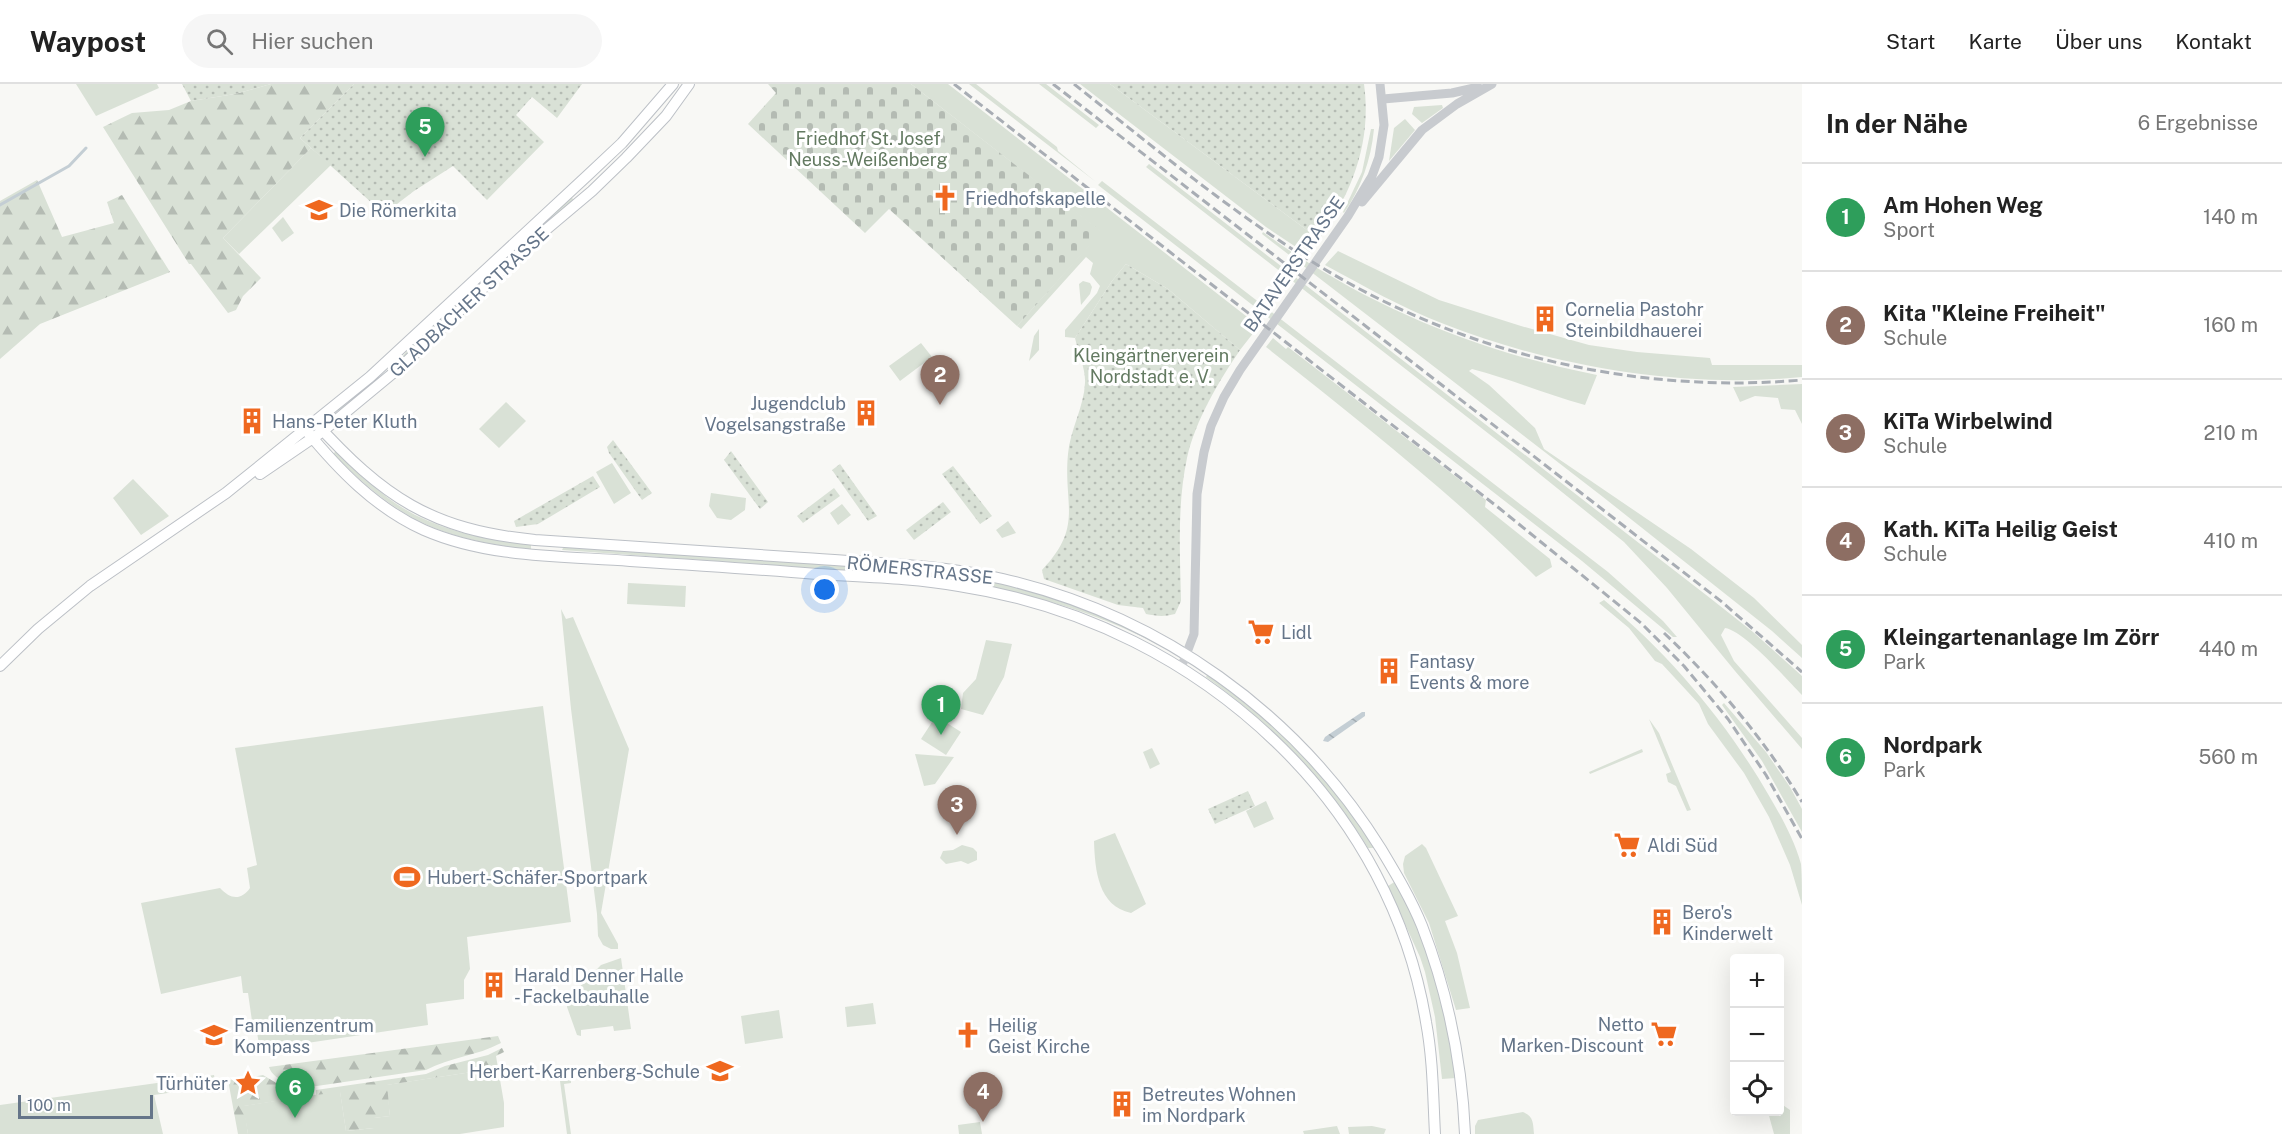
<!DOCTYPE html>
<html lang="de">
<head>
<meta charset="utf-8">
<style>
	body { margin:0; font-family:"Public Sans",sans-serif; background:#f6f6f6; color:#222 }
	.controls { position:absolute; right:18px; bottom:18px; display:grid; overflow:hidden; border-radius:6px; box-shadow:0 6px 24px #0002 }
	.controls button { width:54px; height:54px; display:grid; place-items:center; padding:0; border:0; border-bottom:2px solid #e0e0e0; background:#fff; color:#222; font:30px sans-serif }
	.scale { position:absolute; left:18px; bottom:15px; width:135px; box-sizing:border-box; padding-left:6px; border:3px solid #657589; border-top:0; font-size:16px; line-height:21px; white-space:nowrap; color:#657589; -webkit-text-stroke:4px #fff; paint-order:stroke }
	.you { position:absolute; left:825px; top:506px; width:21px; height:21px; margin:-15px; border:4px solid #fff; border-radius:50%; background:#1a73e8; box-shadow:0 0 0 9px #1a73e833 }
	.badge { display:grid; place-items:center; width:39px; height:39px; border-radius:50%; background:#2563eb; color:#fff; font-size:20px; font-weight:700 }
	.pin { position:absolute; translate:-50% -50px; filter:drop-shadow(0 2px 3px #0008) }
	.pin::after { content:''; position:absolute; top:32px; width:21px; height:18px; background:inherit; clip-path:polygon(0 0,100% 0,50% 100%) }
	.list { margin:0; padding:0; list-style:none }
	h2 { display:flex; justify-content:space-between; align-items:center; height:78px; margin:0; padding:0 24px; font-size:26px }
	h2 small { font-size:20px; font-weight:400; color:#767676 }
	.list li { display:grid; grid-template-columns:39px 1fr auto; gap:18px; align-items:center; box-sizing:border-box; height:108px; padding:0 24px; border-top:2px solid #e0e0e0 }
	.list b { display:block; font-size:22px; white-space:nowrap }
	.list p { margin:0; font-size:20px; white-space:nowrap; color:#767676 }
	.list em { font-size:20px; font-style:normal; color:#767676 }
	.icon { flex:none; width:33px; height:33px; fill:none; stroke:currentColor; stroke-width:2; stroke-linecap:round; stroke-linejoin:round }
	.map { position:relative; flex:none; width:1802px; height:1050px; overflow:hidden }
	header { display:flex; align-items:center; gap:36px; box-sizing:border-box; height:84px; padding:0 30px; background:#fff; border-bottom:2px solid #e0e0e0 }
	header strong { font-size:28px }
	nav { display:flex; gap:33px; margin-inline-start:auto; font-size:21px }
	.search { width:420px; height:54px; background:#f6f6f6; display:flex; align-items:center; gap:15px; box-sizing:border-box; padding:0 21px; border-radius:33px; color:#767676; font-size:22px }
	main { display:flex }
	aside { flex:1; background:#fff }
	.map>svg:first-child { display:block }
	.green { fill:#d9e1d6 }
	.forest { fill:url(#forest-firs) }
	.cemetery { fill:url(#cemetery-stones) }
	.garden { fill:url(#garden-dots) }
	.water { fill:url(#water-waves) }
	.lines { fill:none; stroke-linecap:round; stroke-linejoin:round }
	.stream { stroke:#c4ced4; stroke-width:3 }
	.secondary-casing { stroke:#bcc0c6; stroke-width:12 }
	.tertiary { stroke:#c8cbcf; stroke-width:9 }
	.secondary { stroke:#fff; stroke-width:10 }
	.rail { stroke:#a8adb4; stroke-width:3; stroke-dasharray:9 4.5; stroke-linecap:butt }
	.labels { text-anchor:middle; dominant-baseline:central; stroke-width:6; stroke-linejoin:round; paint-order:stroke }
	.park-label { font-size:18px; fill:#637a61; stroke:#fff }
	.poi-label { font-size:18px; fill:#657589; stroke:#fff; text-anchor:start }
	.street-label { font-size:18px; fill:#657589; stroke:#fff }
</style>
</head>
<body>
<header>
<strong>Waypost</strong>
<div class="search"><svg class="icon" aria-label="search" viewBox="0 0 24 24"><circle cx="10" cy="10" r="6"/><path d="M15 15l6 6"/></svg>Hier suchen</div>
<nav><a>Start</a><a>Karte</a><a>Über uns</a><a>Kontakt</a></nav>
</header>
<main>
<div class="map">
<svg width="1802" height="1050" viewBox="0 0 1802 1050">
	<defs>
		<pattern id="forest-firs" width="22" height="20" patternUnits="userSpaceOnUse" patternTransform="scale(1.5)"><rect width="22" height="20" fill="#d9e1d6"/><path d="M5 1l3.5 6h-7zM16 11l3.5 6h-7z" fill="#b4bbb3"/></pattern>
		<pattern id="cemetery-stones" width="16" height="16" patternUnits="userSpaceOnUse" patternTransform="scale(1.5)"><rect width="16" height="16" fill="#d9e1d6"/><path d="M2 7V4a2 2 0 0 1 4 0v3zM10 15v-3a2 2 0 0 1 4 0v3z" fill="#b4bbb3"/></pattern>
		<pattern id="garden-dots" width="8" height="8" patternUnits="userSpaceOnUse" patternTransform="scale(1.5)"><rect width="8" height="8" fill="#d9e1d6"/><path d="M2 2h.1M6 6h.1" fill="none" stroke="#b4bbb3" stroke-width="1.8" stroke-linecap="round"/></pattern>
		<pattern id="water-waves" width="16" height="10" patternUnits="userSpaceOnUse" patternTransform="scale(1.5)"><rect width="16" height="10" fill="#c4ced4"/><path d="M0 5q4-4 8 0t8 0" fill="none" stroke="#a3acb2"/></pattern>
	</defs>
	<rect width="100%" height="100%" fill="#f8f8f5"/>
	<!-- green -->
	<path class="green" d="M 76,0 L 157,0 L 159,4 L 96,32 Z
		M 911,0 L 948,0 L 1246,232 L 1258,243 L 1240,266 L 1168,205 L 1126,180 L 1112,197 L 1075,254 L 1065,253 L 1065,246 L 1097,209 L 1100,202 L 1090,190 L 1093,179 L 1086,173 L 1021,245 L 1017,242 L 1101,148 Z
		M 969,0 L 976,0 L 1057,63 L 1058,67 L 1096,98 Z
		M 1039,0 L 1046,0 L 1099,41 L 1096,44 Z
		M 1080,0 L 1110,0 L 1319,155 L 1308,171 L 1266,143 Z
		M 1442,21 L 1443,24 L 1422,39 L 1412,30 L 1414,23 Z
		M 1405,35 L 1415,46 L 1389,77 L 1394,44 Z
		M 1371,45 L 1374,45 C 1371,76 1361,104 1344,129 L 1343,128 L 1362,88 Z
		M 311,64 L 331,81 L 239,170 L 223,154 Z
		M 1149,80 L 1710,514 L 1753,548 L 1802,592 L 1802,611 C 1786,595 1745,547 1725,544 L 1721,551 L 1734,577 L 1802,654 L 1802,665 L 1735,587 L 1667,504 L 1624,458 L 1516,371 L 1146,83 Z
		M 1102,97 L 1608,488 L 1663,537 L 1677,553 L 1673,553 L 1582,477 L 1098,101 Z
		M 571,113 L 575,117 L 399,279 L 340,328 L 338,326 L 397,279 L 411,262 L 492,185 Z
		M 283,133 L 294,149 L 282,158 L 272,144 Z
		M 1263,148 C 1364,221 1475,267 1597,291 L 1585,321 C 1546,310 1510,295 1472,285 L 1469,287 L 1489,301 L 1535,344 L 1544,365 L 1691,465 L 1754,514 L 1802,561 L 1802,574 L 1772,547 L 1603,413 L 1262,150 Z
		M 1338,167 L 1439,216 L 1521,242 L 1589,261 L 1637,268 L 1710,274 L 1712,281 L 1802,281 L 1802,293 C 1685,305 1553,283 1444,240 C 1402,224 1364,202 1325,181 Z
		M 1083,197 L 1090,199 L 1092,203 L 1090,210 L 1081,221 L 1079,200 Z
		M 1039,245 L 1039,266 L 1029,277 L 1034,252 Z
		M 1273,254 L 1286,265 L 1288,263 L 1486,416 L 1485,423 L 1550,475 L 1552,483 L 1536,493 C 1452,410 1359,336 1266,263 Z
		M 921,259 L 932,273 L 900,297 L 889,282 Z
		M 1802,300 L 1802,340 L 1795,326 L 1781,325 L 1778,314 L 1755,312 L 1740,318 L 1733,303 Z
		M 506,318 L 526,337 L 499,364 L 479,345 Z
		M 336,367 C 355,385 374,404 395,419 C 435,446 484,456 531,460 L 531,466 C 438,454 400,437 333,370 Z
		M 612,379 L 631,409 L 614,420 L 596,388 Z
		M 133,395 L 169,432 L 141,451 L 113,414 Z
		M 711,409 L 746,414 L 745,426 L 731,436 L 717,434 L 709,422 Z
		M 842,420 L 851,431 L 838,441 L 830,429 Z
		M 1008,437 L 1016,449 L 1002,454 L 996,446 Z
		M 577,463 L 880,484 L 880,489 L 562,466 L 563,464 Z
		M 886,484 C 915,487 944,489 973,494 C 1038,505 1100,530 1159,558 L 1158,561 C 1074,516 979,497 885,490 Z
		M 628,499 L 686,502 L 685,523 L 627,520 Z
		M 1604,516 C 1669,570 1725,636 1768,710 C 1781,732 1794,755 1801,780 C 1802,792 1802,808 1802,821 L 1790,781 L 1769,733 L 1744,689 L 1708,640 L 1699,620 L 1662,580 L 1655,577 L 1629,544 L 1599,519 Z
		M 561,525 L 566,535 L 573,533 L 629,665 L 601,829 L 618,860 L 618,865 L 611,865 L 603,861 L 598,852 L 597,830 L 571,625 Z
		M 986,556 L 1012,560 L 1004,593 L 983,631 L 961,625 L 963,609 L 976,595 Z
		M 1208,589 C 1255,624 1303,664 1339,711 C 1352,728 1363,747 1374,764 L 1368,764 C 1326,695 1271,640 1206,593 Z
		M 1724,619 L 1766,668 L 1790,703 L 1802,725 L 1802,748 L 1762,677 L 1722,621 Z
		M 543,622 L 571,838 L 467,853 L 470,885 L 464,896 L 464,915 L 426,920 L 428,941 L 260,966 L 255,937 L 252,937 L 248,909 L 243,909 L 241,892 L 161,910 L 141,819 L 220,804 C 230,815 241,817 250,804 L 247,784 L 257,781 L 235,664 Z
		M 936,632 L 961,648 L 946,671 L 921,655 Z
		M 1649,635 L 1659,649 L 1691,726 L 1687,727 L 1676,702 L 1668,698 L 1666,690 L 1671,688 Z
		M 1152,664 L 1160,680 L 1150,685 L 1143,668 Z
		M 1642,665 L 1643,668 L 1590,690 L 1589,688 Z
		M 915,670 L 954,673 L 935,700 L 924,702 Z
		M 1266,717 L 1274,735 L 1254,744 L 1246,727 Z
		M 1115,749 L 1146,820 L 1131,829 C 1098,822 1095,786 1094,757 Z
		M 1422,760 L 1426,764 L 1458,832 L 1445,837 L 1457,869 L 1470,924 L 1456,926 L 1429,839 L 1404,789 L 1403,780 L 1405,772 Z
		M 962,761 L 973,764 L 977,768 L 977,776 L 968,780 L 961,777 L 946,780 L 940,774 L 943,767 L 953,766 Z
		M 1396,797 L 1416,840 L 1439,905 L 1456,994 L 1442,995 L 1435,933 L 1425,888 L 1420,873 L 1389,805 L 1388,802 Z
		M 621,874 L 631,945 L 614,947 L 613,942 L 581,946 L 581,952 L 577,951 L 567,923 L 568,915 L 601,881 Z
		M 873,919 L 876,940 L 847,943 L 845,923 Z
		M 779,926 L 783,954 L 745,960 L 741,932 Z
		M 498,984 L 504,1019 L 504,1043 L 460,1050 L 248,1050 L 243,1022 L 340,1007 L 346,1047 L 374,1044 L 373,1034 L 390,1032 L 386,1001 Z
		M 214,991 L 216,1002 L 154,1011 L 163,1050 L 0,1050 L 0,1021 Z
		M 571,996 L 571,999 L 564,1000 L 571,1050 L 567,1050 L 560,997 Z
		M 1780,1019 L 1790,1026 L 1790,1050 L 1774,1050 L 1768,1028 L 1780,1028 Z
		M 1523,1028 C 1534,1032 1533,1040 1534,1050 L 1475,1050 L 1475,1042 L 1478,1036 Z
		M 980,1038 L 982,1050 L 959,1050 L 958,1041 Z
		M 1337,1042 L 1340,1050 L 1304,1050 L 1303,1047 Z
		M 1372,1042 L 1386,1045 L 1384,1050 L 1349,1050 L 1348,1043 Z"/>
	<!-- forest -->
	<path class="forest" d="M 271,0 L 354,0 L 300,54 L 311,64 L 223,154 L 261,194 L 243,212 L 236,226 L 228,229 L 191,180 L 189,180 L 103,43 L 132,29 L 169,26 L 191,17 L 235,10 Z
		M 37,96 L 62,153 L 114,139 L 107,118 L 122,111 L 170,188 L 40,240 L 0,275 L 0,117 Z
		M 498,952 L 501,959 C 477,972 450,973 426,986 L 310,1003 C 296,1002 274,998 269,983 Z
		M 502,964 L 504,968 L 496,972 L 498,984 L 387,1001 L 390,1032 L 374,1034 L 374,1044 L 346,1047 L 340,1008 L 316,1011 L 316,1006 L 426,990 L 445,982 L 488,971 Z
		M 263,991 L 278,1000 L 310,1012 L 244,1022 L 248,1050 L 238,1050 L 228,996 L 237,995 L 239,1004 L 242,1004 L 241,995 Z"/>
	<!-- cemetery -->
	<path class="cemetery" d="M 768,0 L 911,0 L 1102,148 L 1017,242 L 889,125 L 865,149 L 748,40 L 776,9 Z"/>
	<!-- garden -->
	<path class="garden" d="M 182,0 L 271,0 L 235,10 L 191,17 Z
		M 354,0 L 582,0 L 557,34 L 532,13 L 516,31 L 544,58 L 487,116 L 453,82 L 414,107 L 384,130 L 300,54 Z
		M 1110,0 L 1364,0 C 1372,58 1352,109 1319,155 Z
		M 1126,180 L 1168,205 L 1240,266 C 1219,297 1195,337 1187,374 C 1177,421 1180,469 1181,517 L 1175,530 C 1164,533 1156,532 1146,530 L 1143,524 L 1118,521 L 1044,495 L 1042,486 C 1084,442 1063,421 1068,370 C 1070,346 1084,323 1085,299 C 1086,286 1078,268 1075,254 L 1112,197 Z
		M 613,356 L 652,409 L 642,416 L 609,369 L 607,363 Z
		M 731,367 L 768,418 L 760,425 L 724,376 Z
		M 840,380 L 877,432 L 868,437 L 832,386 Z
		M 953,382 L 992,432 L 980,440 L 942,390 Z
		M 593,392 L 600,403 L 538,440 L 516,443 L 514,437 Z
		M 834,404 L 840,412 L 803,439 L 797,432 Z
		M 943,418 L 951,428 L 914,456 L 906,446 Z
		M 1248,707 L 1255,722 L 1215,740 L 1208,725 Z"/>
	<!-- water -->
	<path class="water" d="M 1362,628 L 1365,628 L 1365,632 L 1328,658 L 1323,657 L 1325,653 Z"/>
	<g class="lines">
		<!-- stream -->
		<path class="stream" d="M 0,121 L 69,82 L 86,64"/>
		<!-- secondary casing -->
		<g class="secondary-casing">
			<path id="secondary" d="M 314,337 C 383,413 431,446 535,456 C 625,462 714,468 804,474 C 871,479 938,480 1003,495 C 1160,532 1296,628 1381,765 C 1396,790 1411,815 1422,842 C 1448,909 1462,978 1465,1050
				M 305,345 C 338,385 375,424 424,446 C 488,474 562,472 630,477 C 693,481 755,485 817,490 C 865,493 913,494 959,502 C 1082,521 1194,577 1282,664 C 1357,738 1409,834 1426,938 C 1433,975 1433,1012 1435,1050
				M 260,390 L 323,347 L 404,280 L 529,160 L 592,107 L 626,74 L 666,32 L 689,0
				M 0,582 L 38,545 L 90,502 L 226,409 L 370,293 L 588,91 L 622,59 L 673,0"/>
		</g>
		<!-- tertiary -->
		<path class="tertiary" d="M 1383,15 L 1452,9 L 1478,3
			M 1362,118 L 1422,46 L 1457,20 L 1492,0
			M 1181,584 L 1194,550 L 1197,410 L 1204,368 L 1211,342 L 1224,313 L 1240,286 L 1348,132 L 1372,92 L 1379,73 L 1384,41 L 1380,0"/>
		<!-- secondary -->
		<use href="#secondary" class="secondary"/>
		<!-- rail -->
		<path class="rail" d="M 954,0 L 1499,424 L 1641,539 L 1684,582 L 1728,635 L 1766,691 L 1802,755
			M 1053,0 L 1722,518 L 1802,588
			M 1074,0 C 1151,61 1227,125 1311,177 C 1457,268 1631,311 1802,296
			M 1664,549 C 1716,598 1765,656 1802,718"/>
	</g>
	<!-- icons -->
	<defs>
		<g id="church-bare" transform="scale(2.07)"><path d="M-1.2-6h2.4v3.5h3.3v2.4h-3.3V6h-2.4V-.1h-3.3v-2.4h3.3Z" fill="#ef681f" stroke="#fff" stroke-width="2.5" paint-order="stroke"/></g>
		<g id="school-bare" transform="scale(2.07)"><path d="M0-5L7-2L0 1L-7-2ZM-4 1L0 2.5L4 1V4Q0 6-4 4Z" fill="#ef681f" stroke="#fff" stroke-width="2.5" paint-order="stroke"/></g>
		<g id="building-bare" transform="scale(2.07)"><path d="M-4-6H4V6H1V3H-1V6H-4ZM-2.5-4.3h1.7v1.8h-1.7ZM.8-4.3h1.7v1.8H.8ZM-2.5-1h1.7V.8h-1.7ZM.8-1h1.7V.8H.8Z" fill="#ef681f" stroke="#fff" stroke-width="2.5" paint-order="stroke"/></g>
		<g id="supermarket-bare" transform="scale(2.07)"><path d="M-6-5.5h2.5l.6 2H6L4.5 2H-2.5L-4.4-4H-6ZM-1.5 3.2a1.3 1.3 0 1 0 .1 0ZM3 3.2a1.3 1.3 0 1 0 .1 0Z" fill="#ef681f" stroke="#fff" stroke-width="2.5" paint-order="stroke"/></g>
		<g id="stadium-bare" transform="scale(2.07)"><path d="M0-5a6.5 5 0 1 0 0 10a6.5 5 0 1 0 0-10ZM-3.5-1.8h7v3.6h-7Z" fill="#ef681f" stroke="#fff" stroke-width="2.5" paint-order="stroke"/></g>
		<g id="sight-bare" transform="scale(2.07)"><path d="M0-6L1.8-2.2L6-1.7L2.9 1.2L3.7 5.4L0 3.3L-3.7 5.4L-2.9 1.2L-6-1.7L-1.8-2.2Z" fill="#ef681f" stroke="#fff" stroke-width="2.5" paint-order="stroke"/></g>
	</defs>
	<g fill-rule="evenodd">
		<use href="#church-bare" x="945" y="114"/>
		<use href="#school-bare" x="319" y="126"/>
		<use href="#building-bare" x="1545" y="235"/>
		<use href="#building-bare" x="866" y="329"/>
		<use href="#building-bare" x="252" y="337"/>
		<use href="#supermarket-bare" x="1261" y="548"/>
		<use href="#building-bare" x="1389" y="587"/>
		<use href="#supermarket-bare" x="1627" y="761"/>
		<use href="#stadium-bare" x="407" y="793"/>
		<use href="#building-bare" x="1662" y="838"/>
		<use href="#building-bare" x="494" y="901"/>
		<use href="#supermarket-bare" x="1664" y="950"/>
		<use href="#school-bare" x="214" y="951"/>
		<use href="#church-bare" x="968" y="951"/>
		<use href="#school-bare" x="720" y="987"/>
		<use href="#sight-bare" x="248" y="999"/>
		<use href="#building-bare" x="1122" y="1020"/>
	</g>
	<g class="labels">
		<!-- park labels -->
		<g class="park-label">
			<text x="868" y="54">Friedhof St. Josef<tspan x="868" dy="21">Neuss-Weißenberg</tspan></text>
			<text x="1151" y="271">Kleingärtnerverein<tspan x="1151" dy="21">Nordstadt e. V.</tspan></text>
		</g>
		<!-- poi labels -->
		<g class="poi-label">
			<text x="965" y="114">Friedhofskapelle</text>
			<text x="339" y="126">Die Römerkita</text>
			<text x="1565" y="225">Cornelia Pastohr<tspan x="1565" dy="21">Steinbildhauerei</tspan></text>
			<text x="846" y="319" text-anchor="end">Jugendclub<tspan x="846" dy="21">Vogelsangstraße</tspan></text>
			<text x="272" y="337">Hans-Peter Kluth</text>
			<text x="1281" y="548">Lidl</text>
			<text x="1409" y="577">Fantasy<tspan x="1409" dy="21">Events &amp; more</tspan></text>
			<text x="1647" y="761">Aldi Süd</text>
			<text x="427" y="793">Hubert-Schäfer-Sportpark</text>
			<text x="1682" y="828">Bero's<tspan x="1682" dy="21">Kinderwelt</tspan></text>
			<text x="514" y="891">Harald Denner Halle<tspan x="514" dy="21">- Fackelbauhalle</tspan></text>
			<text x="1644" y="940" text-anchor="end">Netto<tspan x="1644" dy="21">Marken-Discount</tspan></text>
			<text x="234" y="941">Familienzentrum<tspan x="234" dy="21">Kompass</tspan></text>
			<text x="988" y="941">Heilig<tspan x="988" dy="21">Geist Kirche</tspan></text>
			<text x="700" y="987" text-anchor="end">Herbert-Karrenberg-Schule</text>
			<text x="228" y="999" text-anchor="end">Türhüter</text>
			<text x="1142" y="1010">Betreutes Wohnen<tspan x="1142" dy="21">im Nordpark</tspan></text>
		</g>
		<!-- street labels -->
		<g class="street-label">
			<text transform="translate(1294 180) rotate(-55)">BATAVERSTRASSE</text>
			<text transform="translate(469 218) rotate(-43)">GLADBACHER STRASSE</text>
			<text transform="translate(920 486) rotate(6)">RÖMERSTRASSE</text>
		</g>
	</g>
</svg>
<div class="controls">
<button>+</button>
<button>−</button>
<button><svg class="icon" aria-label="locate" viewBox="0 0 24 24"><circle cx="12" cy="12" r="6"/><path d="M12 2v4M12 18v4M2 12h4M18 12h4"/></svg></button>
</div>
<div class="scale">100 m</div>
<div class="you"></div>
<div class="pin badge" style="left:941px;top:651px;background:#2e9e5b">1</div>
<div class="pin badge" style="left:940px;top:321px;background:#8d6e63">2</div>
<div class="pin badge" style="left:957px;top:751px;background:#8d6e63">3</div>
<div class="pin badge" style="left:983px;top:1038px;background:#8d6e63">4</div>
<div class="pin badge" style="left:425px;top:73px;background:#2e9e5b">5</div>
<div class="pin badge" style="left:295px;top:1034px;background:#2e9e5b">6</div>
</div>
<aside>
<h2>In der Nähe<small>6 Ergebnisse</small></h2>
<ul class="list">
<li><span class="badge" style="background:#2e9e5b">1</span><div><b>Am Hohen Weg</b><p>Sport</p></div><em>140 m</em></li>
<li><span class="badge" style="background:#8d6e63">2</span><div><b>Kita &quot;Kleine Freiheit&quot;</b><p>Schule</p></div><em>160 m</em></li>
<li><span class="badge" style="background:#8d6e63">3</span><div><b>KiTa Wirbelwind</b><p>Schule</p></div><em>210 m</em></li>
<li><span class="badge" style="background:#8d6e63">4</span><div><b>Kath. KiTa Heilig Geist</b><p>Schule</p></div><em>410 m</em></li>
<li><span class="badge" style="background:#2e9e5b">5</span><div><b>Kleingartenanlage Im Zörr</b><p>Park</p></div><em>440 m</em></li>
<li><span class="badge" style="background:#2e9e5b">6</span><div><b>Nordpark</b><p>Park</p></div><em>560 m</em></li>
</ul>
</aside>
</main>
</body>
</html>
